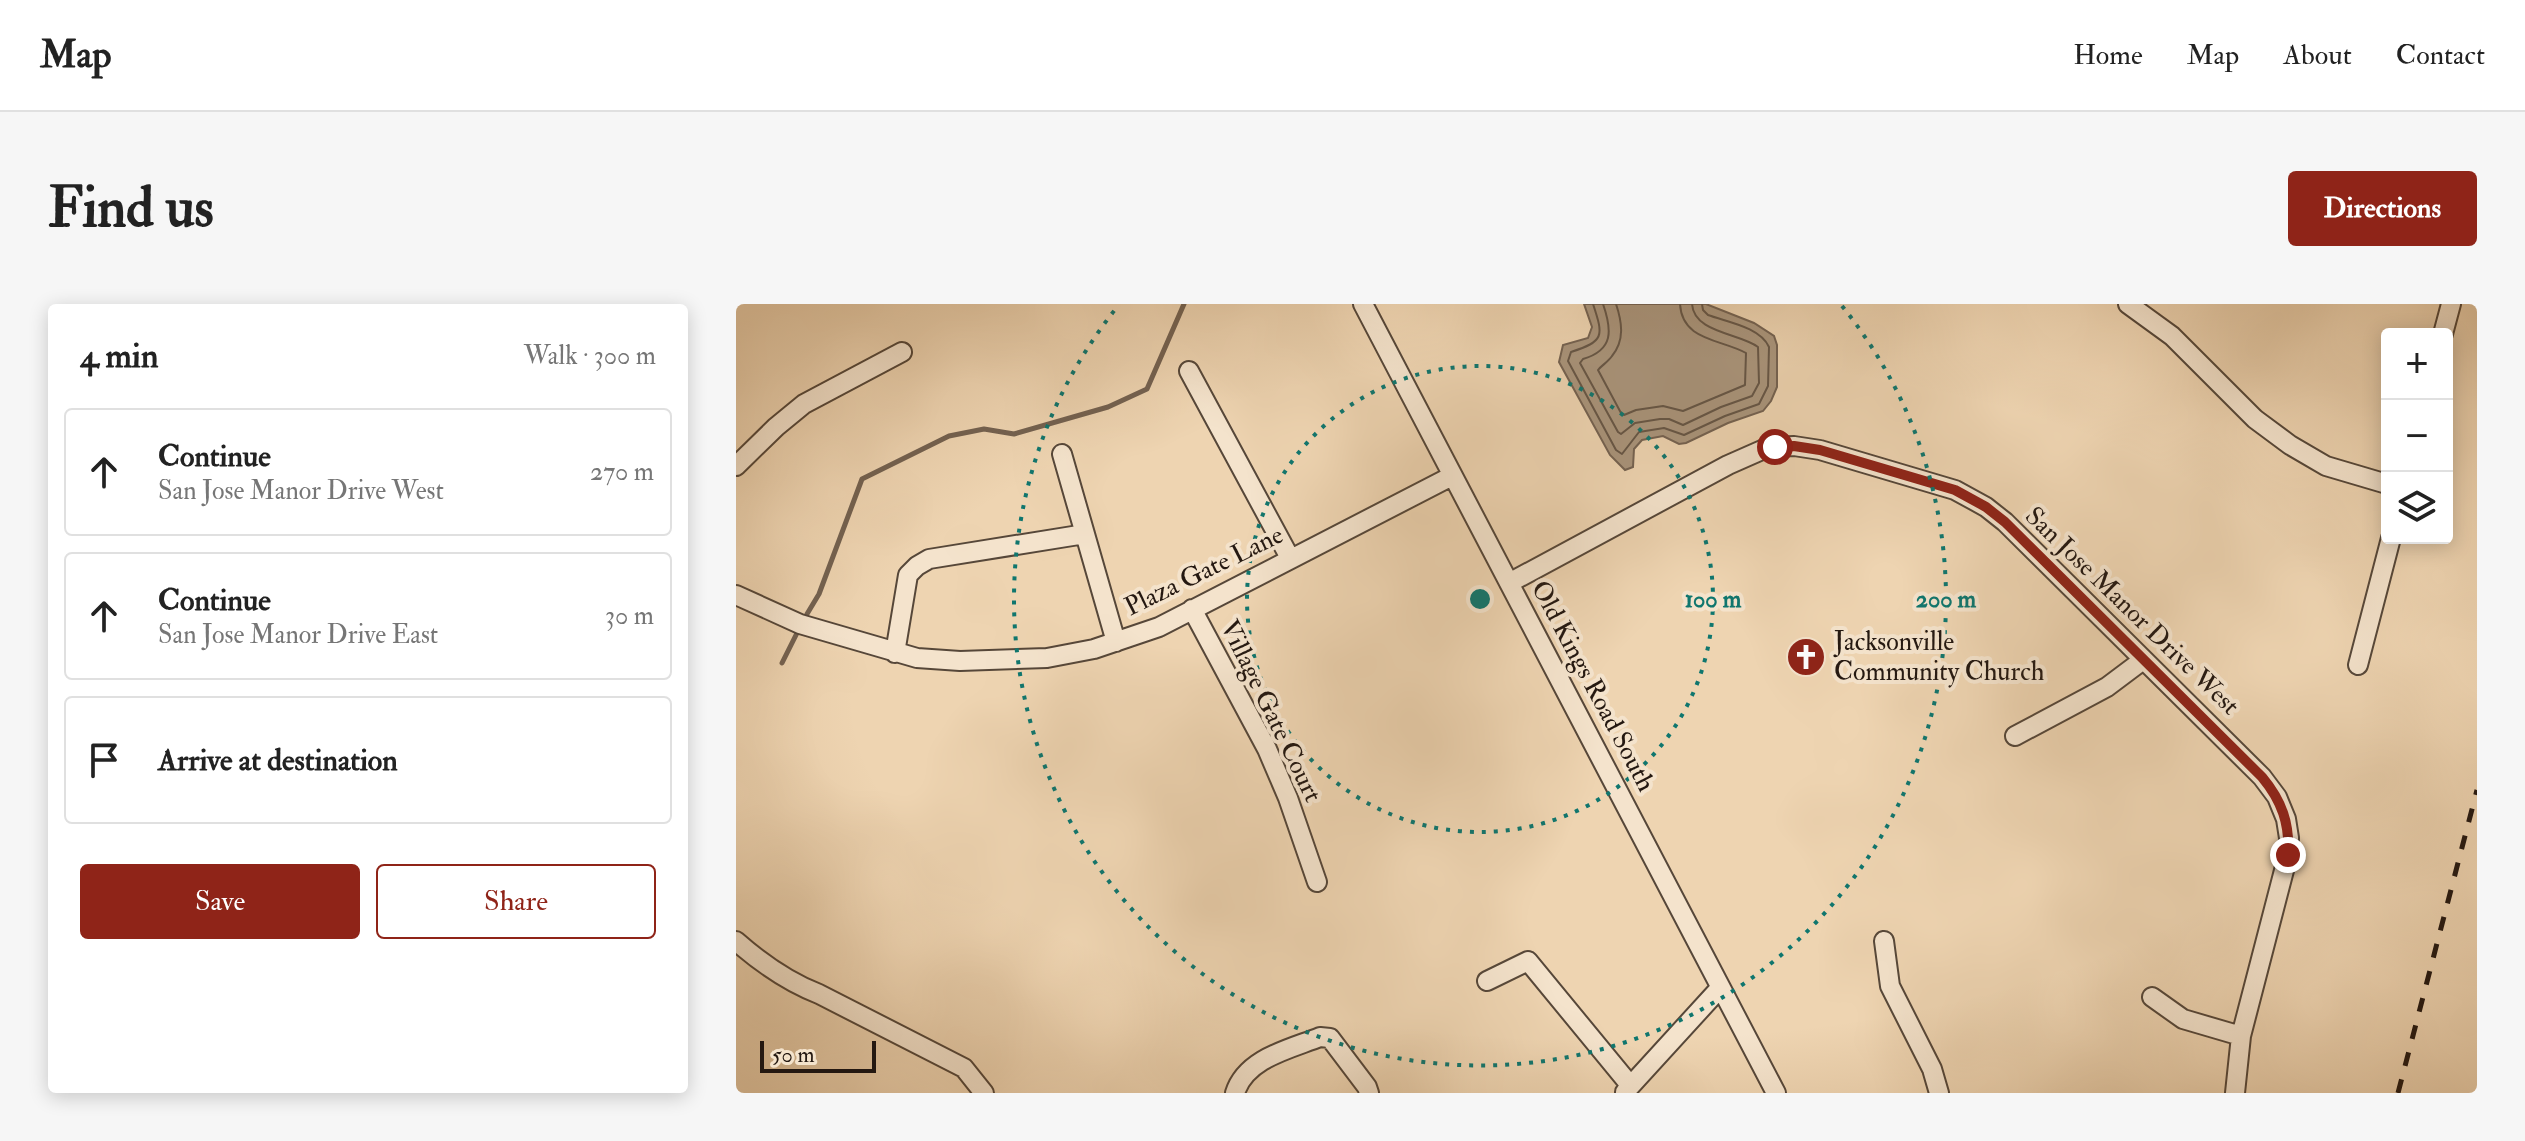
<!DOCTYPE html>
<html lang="en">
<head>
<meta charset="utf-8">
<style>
	body { margin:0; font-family:"IM FELL Double Pica",serif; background:#f6f6f6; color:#222 }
	.controls { position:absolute; right:24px; top:24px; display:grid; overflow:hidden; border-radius:8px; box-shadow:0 4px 20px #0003 }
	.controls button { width:72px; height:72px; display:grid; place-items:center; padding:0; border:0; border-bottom:2px solid #e0e0e0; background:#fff; color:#222; font:40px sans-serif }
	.scale { position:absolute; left:24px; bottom:20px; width:116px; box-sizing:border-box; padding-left:8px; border:4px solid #241811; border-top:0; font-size:22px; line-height:28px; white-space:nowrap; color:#241811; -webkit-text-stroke:6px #f4e3cc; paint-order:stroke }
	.stop { position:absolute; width:24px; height:24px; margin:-18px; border:6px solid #8f2418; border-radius:50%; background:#fff }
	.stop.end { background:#8f2418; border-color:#fff; box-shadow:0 2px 8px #0008 }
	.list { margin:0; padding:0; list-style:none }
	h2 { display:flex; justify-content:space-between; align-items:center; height:104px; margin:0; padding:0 32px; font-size:34px }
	h2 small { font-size:26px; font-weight:400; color:#767676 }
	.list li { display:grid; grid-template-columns:52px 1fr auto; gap:24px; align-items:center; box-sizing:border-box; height:128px; margin:0 16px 16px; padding:0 16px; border:2px solid #e0e0e0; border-radius:8px }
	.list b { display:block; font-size:30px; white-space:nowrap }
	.list p { margin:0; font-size:26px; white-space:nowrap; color:#767676 }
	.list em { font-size:26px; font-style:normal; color:#767676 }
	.actions { display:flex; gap:16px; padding:24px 32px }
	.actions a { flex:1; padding:18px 0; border:2px solid #8f2418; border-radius:8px; text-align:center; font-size:28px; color:#8f2418 }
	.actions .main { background:#8f2418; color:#fff }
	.icon { flex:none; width:44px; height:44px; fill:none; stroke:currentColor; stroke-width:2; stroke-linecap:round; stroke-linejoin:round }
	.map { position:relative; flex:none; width:1741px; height:789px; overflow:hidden; border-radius:8px }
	header { display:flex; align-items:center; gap:48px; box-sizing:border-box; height:112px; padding:0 40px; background:#fff; border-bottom:2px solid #e0e0e0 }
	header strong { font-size:38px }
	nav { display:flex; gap:44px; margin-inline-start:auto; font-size:28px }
	.intro { display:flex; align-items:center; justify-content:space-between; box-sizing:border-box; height:192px; padding:0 48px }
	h1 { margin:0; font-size:56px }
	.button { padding:20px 36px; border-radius:8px; background:#8f2418; color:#fff; font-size:28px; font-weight:700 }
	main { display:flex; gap:48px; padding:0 48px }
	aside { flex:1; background:#fff; border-radius:8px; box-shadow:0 4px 20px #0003 }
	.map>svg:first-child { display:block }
	.water { fill:#a9947b; stroke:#746251; stroke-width:2 }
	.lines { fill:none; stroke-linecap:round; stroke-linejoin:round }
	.shore { stroke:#665646; stroke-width:2 }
	.stream { stroke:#746251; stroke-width:5 }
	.minor-casing { stroke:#564739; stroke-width:22 }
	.minor { stroke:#f4e3cc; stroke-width:18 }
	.rail { stroke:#241811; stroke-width:5; stroke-dasharray:14 14; stroke-linecap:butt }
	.route { stroke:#8f2418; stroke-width:10 }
	.ring { fill:none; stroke:#0f766e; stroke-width:4; stroke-dasharray:4 8 }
	.labels { text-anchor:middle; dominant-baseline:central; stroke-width:8; stroke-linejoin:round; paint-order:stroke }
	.street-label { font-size:26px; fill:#241811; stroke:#f4e3cc }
	.poi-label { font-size:26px; fill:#241811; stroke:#f4e3cc; text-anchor:start }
	.centre { fill:#0f766e; stroke:#f4e3cc; stroke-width:4 }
	.ring-label { font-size:24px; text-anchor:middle; font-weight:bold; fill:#0f766e; stroke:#f4e3cc; stroke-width:8; stroke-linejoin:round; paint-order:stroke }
</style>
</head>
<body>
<header>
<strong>Map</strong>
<nav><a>Home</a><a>Map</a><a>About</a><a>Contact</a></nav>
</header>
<div class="intro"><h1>Find us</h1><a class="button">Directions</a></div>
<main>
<aside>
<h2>4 min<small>Walk · 300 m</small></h2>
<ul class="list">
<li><svg class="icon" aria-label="ahead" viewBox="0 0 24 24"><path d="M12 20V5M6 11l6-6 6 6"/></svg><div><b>Continue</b><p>San Jose Manor Drive West</p></div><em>270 m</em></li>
<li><svg class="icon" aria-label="ahead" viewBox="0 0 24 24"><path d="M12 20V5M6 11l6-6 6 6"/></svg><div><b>Continue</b><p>San Jose Manor Drive East</p></div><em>30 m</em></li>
<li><svg class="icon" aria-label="arrive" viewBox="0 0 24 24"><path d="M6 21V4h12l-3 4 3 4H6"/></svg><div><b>Arrive at destination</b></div></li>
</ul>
<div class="actions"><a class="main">Save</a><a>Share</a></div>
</aside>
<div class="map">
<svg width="1741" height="789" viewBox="0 0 1741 789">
	<rect width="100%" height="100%" fill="#eed4b1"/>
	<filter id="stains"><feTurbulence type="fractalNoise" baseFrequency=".0025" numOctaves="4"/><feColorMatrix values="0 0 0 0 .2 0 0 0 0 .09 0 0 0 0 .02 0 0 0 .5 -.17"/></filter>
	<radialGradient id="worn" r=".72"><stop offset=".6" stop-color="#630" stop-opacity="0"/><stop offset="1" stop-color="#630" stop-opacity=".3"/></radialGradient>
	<!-- water -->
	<path class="water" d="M 848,0 L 970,0 L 1018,19 L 1038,32 L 1041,41 L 1041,83 L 1035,97 L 1027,107 L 992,119 L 950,139 L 943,140 L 927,132 L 906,136 L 898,145 L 897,163 L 889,166 L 874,151 L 823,58 L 827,41 L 852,34 L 856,23 Z"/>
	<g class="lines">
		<!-- shore -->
		<path class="shore" d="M 857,0 C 868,33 868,37 835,48 L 832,57 L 880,146 L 886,150 L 903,128 L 928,124 L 948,131 L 989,112 L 1023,100 L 1032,82 L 1033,43 C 1024,23 991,18 972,11 L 967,6 L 966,0
			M 867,0 C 876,26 878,46 847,55 L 844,59 L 882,128 L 885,130 L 899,119 L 924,115 L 933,115 L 947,121 L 985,103 L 1016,92 L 1023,79 L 1022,43 C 1003,29 958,29 956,0
			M 880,0 C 886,18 889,36 876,52 C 872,58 866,61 862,66 L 885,109 L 888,111 L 900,106 L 927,102 L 947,107 L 1009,81 L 1010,49 C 985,35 946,37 944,0"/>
		<!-- stream -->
		<path class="stream" d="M 71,310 L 83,290 L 126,175 L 213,132 L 248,125 L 278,130 L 372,103 L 411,85 L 448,0
			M 46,359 L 62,327"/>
		<!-- minor casing -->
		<g class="minor-casing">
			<path id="minor" d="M 627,0 L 1040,789
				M 1392,0 L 1436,32 L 1519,115 L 1554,141 L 1590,162 L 1651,180
				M 1707,30 L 1715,0
				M 453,67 L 554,254
				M 326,150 L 380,338
				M 0,162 L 40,123 L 68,100 L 166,48
				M 773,279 L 992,161 L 1026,146 L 1039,143 L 1058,142 L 1084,146 L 1219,186 L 1250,203 L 1269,218 L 1526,473 L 1541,493 L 1550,515 L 1553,534 L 1552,551 L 1505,732 L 1499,789
				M 0,291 L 64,320 L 181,354 L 224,357 L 311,354 L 358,345 L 423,323 L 716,172
				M 456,305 L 531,445 L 552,494 L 581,578
				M 159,349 L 172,271 L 181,262 L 193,255 L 349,230
				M 1622,361 L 1655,234
				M 1279,432 L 1371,383 L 1407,356
				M 0,637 C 25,659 52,678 83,690 L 228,764 L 248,789
				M 1148,637 L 1154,682 L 1196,765 L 1203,789
				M 751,677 L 792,657 L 894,781
				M 1416,693 L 1447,715 L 1505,732
				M 889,788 L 984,684
				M 499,789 C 510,754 554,745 584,733 L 594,734 L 631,783 L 633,789"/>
		</g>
		<!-- minor -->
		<use href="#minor" class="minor"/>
		<!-- rail -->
		<path class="rail" d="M 1662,789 L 1741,486"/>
	</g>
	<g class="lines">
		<!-- route -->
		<path class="route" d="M 1039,143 L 1058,142 L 1084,146 L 1219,186 L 1250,203 L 1269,218 L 1526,473 C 1546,497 1554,520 1552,551"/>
	</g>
	<!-- distance rings -->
	<g class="ring">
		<circle cx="744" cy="295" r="233"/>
		<path d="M1106 2A466 466 0 1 1 382 2"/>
	</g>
	<!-- icons -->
	<defs>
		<g id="church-disc" transform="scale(2)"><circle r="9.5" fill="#8f2418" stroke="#f4e3cc"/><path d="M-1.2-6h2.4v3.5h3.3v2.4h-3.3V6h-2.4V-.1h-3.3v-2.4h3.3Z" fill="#fff"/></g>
	</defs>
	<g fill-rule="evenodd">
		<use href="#church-disc" x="1070" y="353"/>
	</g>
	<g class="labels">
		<!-- street labels -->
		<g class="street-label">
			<text transform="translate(468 267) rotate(-26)">Plaza Gate Lane</text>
			<text transform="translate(1396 307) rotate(44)">San Jose Manor Drive West</text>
			<text transform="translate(857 382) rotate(62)">Old Kings Road South</text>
			<text transform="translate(535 407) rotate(64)">Village Gate Court</text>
		</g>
		<!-- poi labels -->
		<g class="poi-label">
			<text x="1098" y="338">Jacksonville<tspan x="1098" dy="30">Community Church</tspan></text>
		</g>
	</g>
	<circle cx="744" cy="295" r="12" class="centre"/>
	<g class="ring-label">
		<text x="977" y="303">100 m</text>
		<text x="1210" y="303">200 m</text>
	</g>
	<rect width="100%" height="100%" filter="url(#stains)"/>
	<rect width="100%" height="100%" fill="url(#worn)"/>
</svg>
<div class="controls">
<button>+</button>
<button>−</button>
<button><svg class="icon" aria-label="layers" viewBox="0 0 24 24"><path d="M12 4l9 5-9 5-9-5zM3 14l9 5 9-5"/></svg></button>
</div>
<div class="scale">50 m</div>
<div class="stop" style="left:1039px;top:143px"></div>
<div class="stop end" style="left:1552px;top:551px"></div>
</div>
</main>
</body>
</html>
